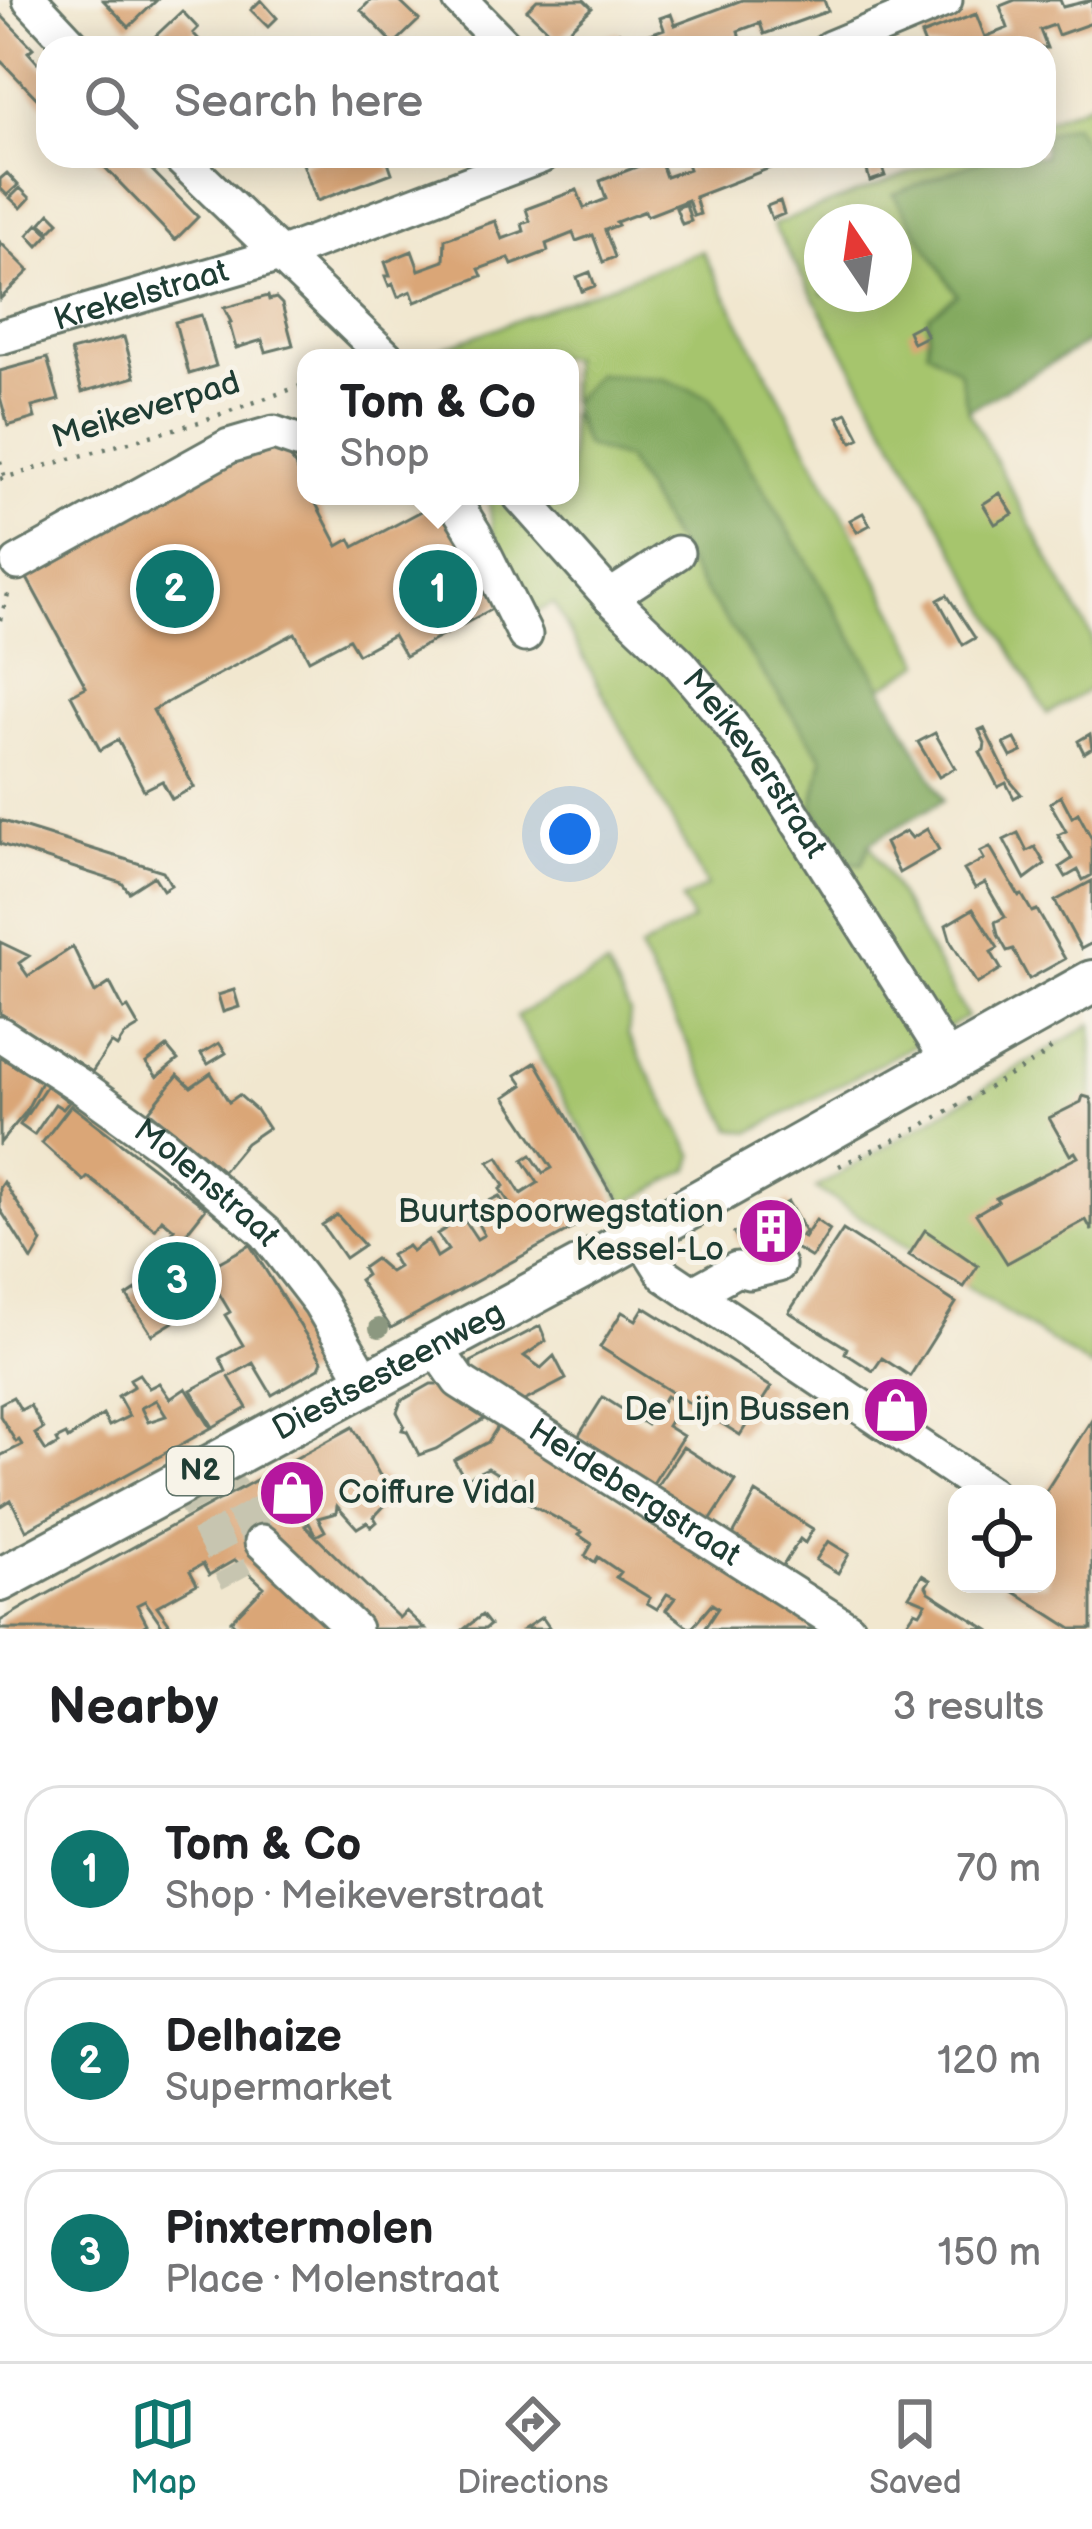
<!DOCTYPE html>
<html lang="en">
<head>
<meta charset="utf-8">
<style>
	body { margin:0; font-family:"Balsamiq Sans",sans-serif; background:#f6f6f6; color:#202124 }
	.controls { position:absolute; right:36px; bottom:36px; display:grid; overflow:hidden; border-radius:24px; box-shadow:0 6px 30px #0003 }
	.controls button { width:108px; height:108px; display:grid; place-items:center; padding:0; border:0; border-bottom:3px solid #e0e0e0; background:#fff; color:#202124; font:60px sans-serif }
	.compass { position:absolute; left:804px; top:204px; width:108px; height:108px; border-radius:50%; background:#fff; box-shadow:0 6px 30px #0003; rotate:347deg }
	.you { position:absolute; left:570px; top:834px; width:42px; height:42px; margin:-30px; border:9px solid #fff; border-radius:50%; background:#1a73e8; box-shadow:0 0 0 18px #1a73e833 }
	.badge { display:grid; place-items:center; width:78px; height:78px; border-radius:50%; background:#0f766e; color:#fff; font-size:39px; font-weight:700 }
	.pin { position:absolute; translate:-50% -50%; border:6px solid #fff; box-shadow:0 3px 12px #0006 }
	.popup { position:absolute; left:297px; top:349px; width:282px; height:156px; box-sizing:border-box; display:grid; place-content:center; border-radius:24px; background:#fff; filter:drop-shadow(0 3px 9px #0005); font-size:39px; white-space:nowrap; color:#757577 }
	.popup b { font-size:45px; color:#202124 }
	.popup::after { content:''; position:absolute; left:50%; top:100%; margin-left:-24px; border:24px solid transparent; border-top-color:#fff }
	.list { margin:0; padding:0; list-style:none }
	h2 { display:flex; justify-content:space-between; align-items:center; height:156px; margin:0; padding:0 48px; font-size:51px }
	h2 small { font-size:39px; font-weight:400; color:#757577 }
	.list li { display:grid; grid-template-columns:78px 1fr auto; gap:36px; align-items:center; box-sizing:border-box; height:168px; margin:0 24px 24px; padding:0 24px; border:3px solid #e0e0e0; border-radius:36px }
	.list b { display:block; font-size:45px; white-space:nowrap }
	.list p { margin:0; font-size:39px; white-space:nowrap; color:#757577 }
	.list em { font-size:39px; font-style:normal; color:#757577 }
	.icon { flex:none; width:66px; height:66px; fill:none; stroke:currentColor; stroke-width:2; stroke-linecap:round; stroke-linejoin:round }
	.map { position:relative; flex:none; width:1092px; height:1629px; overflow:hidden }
	.search { position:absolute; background:#fff; box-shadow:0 6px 30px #0003; left:36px; right:36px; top:36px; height:132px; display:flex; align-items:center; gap:30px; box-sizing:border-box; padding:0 42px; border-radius:36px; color:#757577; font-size:45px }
	.sheet { height:732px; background:#fff }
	nav { display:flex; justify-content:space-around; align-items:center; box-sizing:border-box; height:168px; border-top:3px solid #e0e0e0; background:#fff; font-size:33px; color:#757577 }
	nav a { display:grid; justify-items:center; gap:6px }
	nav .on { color:#0f766e }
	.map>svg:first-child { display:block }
	.green { fill:#a6c56d; stroke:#628150; stroke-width:3; fill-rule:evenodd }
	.forest { fill:#84aa60; stroke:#52744a; stroke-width:3 }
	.building { fill:#daa677; fill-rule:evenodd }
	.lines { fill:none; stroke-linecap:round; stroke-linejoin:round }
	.minor-tunnel { stroke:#c7c5b0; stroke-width:33; stroke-dasharray:33 16; stroke-linecap:butt }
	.minor-casing { stroke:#68786a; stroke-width:39 }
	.major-casing { stroke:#68786a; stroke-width:48 }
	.path { stroke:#68786a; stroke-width:4.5; stroke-dasharray:3 9; stroke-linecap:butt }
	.minor { stroke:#fff; stroke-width:33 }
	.major { stroke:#fff; stroke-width:42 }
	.tree { fill:#8c9880 }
	.labels { text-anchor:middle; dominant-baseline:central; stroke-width:10; stroke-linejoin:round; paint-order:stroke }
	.shield { fill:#f7f3e8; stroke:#60746a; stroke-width:3 }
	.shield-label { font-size:30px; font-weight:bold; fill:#1f3d34 }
	.street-label { font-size:33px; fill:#1f3d34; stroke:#f7f3e8 }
	.poi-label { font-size:33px; fill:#1f3d34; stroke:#f7f3e8; text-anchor:end }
</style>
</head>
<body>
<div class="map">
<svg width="1092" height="1629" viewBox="0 0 1092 1629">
	<rect width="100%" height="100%" fill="#f7f3e8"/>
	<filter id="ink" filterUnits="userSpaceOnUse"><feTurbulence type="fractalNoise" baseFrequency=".00833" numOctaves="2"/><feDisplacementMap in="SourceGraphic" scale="24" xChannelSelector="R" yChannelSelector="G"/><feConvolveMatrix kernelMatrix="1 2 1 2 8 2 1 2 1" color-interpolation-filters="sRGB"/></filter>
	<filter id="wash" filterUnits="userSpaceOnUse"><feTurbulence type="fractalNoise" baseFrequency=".004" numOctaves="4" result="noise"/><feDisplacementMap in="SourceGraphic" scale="48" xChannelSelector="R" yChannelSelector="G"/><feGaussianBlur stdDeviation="2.7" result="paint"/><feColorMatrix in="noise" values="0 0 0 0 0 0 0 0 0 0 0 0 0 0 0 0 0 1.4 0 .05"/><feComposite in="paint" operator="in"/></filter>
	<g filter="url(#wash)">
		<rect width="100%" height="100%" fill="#f1e7cf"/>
		<!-- green -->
		<path class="green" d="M 1092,102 L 1092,340 L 968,410 L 1092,638 L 1092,688 L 1047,714 L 773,225 L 954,156 L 1044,156 L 1044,121 ZM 822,222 L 894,222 L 894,294 L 822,294 Z
			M 702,251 L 922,663 L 882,687 L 709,397 L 597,374 L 570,404 L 570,358 L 416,358 Z
			M 570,409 L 585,446 L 626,459 L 697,580 L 823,758 L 813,806 L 870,844 L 967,1017 L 751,1132 L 732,1129 L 639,950 L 692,920 L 682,900 L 707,886 L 554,603 L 533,614 L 522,593 L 503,603 L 488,496 L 570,496 Z
			M 607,967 L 630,1013 L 628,1035 L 694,1156 L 690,1169 L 625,1205 L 516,1016 Z
			M 1092,1024 L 1092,1368 L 816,1188 Z"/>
		<!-- forest -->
		<path class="forest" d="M 1073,124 L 1092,156 L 1092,340 L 968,410 L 959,371 L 927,350 L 929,316 L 957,295 L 893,194 L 991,156 L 1044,156 L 1044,135 Z
			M 597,374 L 664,379 L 709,397 L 882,687 L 944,800 L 870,843 L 862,864 L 842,862 L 813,806 L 823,758 L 697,580 L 626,459 L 585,446 L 570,404 Z"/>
		<g id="blocks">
			<!-- building -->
			<path class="building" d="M 103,0 L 157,0 L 129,27 Z
				M 261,0 L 277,18 L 268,27 L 251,10 Z
				M 371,0 L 398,0 L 419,20 L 394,44 L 361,10 Z
				M 537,0 L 584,0 L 592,8 L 558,40 L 527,10 Z
				M 742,0 L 824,0 L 828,11 L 764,34 L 760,23 L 738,31 L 741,43 L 727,48 L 609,48 L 605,37 L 619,32 L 623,44 L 664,29 L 660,18 L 671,14 L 675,25 Z
				M 1015,0 L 1060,0 L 1063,7 L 1092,0 L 1092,23 L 1058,35 L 1054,25 L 1040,30 L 1047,48 L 926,48 L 921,35 L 976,14 L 985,37 L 1008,28 L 1000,6 Z
				M 182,11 L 198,28 L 193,33 L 207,48 L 151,48 L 147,44 Z
				M 0,14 L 33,48 L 28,52 L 36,61 L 44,69 L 48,64 L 48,110 L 0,60 Z
				M 94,156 L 138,156 L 198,217 L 175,240 Z
				M 325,156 L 386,156 L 392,173 L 317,201 L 303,164 Z
				M 688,156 L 780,156 L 783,163 L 695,197 L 700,214 L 694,216 L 688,200 L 647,216 L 645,211 L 616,222 L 618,225 L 605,230 L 615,257 L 603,262 L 593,235 L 576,241 L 573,233 L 546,244 L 548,251 L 512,265 L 509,258 L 479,269 L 482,276 L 415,302 L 411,291 L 398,297 L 393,284 L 389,286 L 385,276 L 390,276 L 385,262 L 412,251 L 419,270 L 444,261 L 445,239 L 495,221 L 502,239 L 524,231 L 522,224 L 530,221 L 526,209 L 577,190 L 584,208 L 606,199 L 600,181 L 659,158 L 666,177 L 689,169 L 685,158 Z
				M 880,162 L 885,176 L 870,181 L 866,167 Z
				M 7,173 L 18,185 L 7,195 L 0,188 L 0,179 Z
				M 20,188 L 30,198 L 21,208 L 10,198 Z
				M 780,201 L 784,214 L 772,219 L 767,206 Z
				M 686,204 L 691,221 L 682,224 L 676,208 Z
				M 50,213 L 59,222 L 50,231 L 41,223 Z
				M 38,224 L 49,234 L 38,246 L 28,235 Z
				M 0,242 L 29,271 L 0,299 Z
				M 590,272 L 595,286 L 582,291 L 577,277 Z
				M 268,296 L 269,300 L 276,298 L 282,304 L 293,345 L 266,352 L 262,340 L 236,348 L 229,323 L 231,322 L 224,308 Z
				M 201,315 L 216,366 L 189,374 L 175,322 Z
				M 921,324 L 927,336 L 913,343 L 908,331 Z
				M 124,337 L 135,377 L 82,392 L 71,351 Z
				M 47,358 L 59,400 L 32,407 L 35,418 L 8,426 L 0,397 L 0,371 Z
				M 847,413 L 860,438 L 852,442 L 838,417 Z
				M 281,439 L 306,486 L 306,496 L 312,496 L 338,546 L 350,539 L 354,547 L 446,498 L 503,603 L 405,656 L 393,635 L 358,654 L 349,639 L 309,660 L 295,633 L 153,710 L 194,787 L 172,799 L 162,781 L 144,790 L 118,740 L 100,750 L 71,695 L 86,687 L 21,567 L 231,455 L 235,463 Z
				M 1000,493 L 1013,514 L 995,524 L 983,504 Z
				M 863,513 L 870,525 L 857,532 L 850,520 Z
				M 947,595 L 975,638 L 963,645 L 938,600 Z
				M 984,728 L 1010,781 L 1021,794 L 1014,798 L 1006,783 L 998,787 L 980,752 L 984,750 L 985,743 L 979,730 Z
				M 935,733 L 955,768 L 939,777 L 918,742 Z
				M 1090,734 L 1092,748 L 1084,753 L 1078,741 Z
				M 1015,739 L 1022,752 L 1011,757 L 1004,744 Z
				M 1061,796 L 1072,817 L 1078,813 L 1092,839 L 1092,875 L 1083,880 L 1078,870 L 1066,877 L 1060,867 L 1072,859 L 1058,835 L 1066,831 L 1050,803 Z
				M 0,820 L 163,871 L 171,885 L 163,890 L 154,876 L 129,892 L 122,883 L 0,844 Z
				M 927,829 L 939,850 L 899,873 L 885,843 L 906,831 L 912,838 Z
				M 1018,833 L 1027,851 L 1035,847 L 1045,864 L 1025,879 L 1004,840 Z
				M 990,847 L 1019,896 L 1022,895 L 1032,912 L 1037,910 L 1065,959 L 1029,979 L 1013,949 L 1007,951 L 998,935 L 995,922 L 1005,917 L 985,883 L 975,888 L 964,870 L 984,859 L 980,852 Z
				M 1092,881 L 1092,943 L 1081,949 L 1055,901 Z
				M 973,909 L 998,948 L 991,952 L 1001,969 L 977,984 L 951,942 L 946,925 Z
				M 0,942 L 29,956 L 19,963 L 28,976 L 73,947 L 95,993 L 110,983 L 124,1010 L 128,1008 L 139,1027 L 124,1036 L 117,1047 L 111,1043 L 92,1072 L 0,1013 Z
				M 234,990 L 239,1007 L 223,1012 L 218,995 Z
				M 219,1043 L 226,1053 L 208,1064 L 201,1054 Z
				M 167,1047 L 178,1060 L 157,1077 L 146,1063 Z
				M 0,1057 L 41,1082 L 25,1113 L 0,1143 Z
				M 536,1062 L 617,1204 L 391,1328 L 359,1280 L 366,1275 L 362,1268 L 375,1259 L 390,1272 L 398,1267 L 391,1255 L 408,1246 L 412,1251 L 428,1240 L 437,1257 L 448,1250 L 437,1234 L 453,1224 L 449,1219 L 459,1212 L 477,1239 L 484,1235 L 471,1211 L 482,1206 L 492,1222 L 498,1218 L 487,1202 L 499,1196 L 512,1217 L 517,1214 L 500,1189 L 504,1186 L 489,1162 L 498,1157 L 521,1194 L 538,1183 L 523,1160 L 531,1155 L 543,1173 L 552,1168 L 505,1097 L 523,1085 L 516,1075 Z
				M 211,1073 L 229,1102 L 239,1095 L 256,1110 L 268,1128 L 246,1143 L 223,1171 L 149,1111 L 178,1075 L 191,1087 Z
				M 47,1085 L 69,1102 L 63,1109 L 55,1104 L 34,1135 L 20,1125 Z
				M 1083,1096 L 1090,1098 L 1092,1105 L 1092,1231 L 1086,1220 L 1007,1263 L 976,1214 L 998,1201 L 996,1198 L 1078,1157 L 1075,1152 L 1070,1155 L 1049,1118 L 1081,1102 Z
				M 71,1105 L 206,1208 L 179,1242 L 169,1235 L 174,1229 L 162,1219 L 155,1229 L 88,1177 L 84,1181 L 42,1143 Z
				M 4,1182 L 42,1242 L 32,1260 L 0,1209 L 0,1188 Z
				M 788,1202 L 805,1232 L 801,1236 L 804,1238 L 816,1220 L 830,1230 L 812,1258 L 794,1247 L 793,1238 L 750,1260 L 734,1233 Z
				M 337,1215 L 364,1245 L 345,1258 L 322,1225 Z
				M 843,1230 L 956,1303 L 910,1376 L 882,1358 L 873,1371 L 845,1353 L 847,1348 L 789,1312 Z
				M 925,1230 L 978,1266 L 964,1287 L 909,1255 Z
				M 250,1245 L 322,1361 L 319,1368 L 272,1395 L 253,1363 L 229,1377 L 247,1408 L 213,1427 L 191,1390 L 226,1371 L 220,1358 L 243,1345 L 225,1315 L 230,1312 L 205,1270 Z
				M 180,1266 L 190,1274 L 189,1288 L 180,1294 L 167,1292 L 183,1316 L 152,1335 L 127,1296 L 157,1276 L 163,1285 L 167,1270 Z
				M 644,1307 L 771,1387 L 740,1435 L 600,1347 L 622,1312 L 636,1320 Z
				M 540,1326 L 546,1341 L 524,1356 L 541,1368 L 554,1356 L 566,1379 L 522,1402 L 471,1370 L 471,1362 Z
				M 139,1374 L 149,1388 L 159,1383 L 170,1399 L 186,1388 L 211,1428 L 26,1530 L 11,1500 L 0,1507 L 0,1456 L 22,1445 L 19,1440 L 16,1442 L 0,1416 L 0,1404 L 13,1397 L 21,1410 L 30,1405 L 43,1429 L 35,1434 L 46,1451 L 58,1444 L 56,1440 L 66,1435 L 68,1439 L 103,1415 L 109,1426 L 129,1416 L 118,1396 L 134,1386 L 130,1379 ZM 156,1400 L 166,1416 L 148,1422 L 141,1408 Z
				M 431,1384 L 440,1384 L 489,1416 L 436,1449 L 419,1455 L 407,1431 L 402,1430 L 404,1425 L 397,1412 L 401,1401 Z
				M 666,1396 L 680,1405 L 667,1426 L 683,1436 L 652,1485 L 578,1437 L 603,1397 L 647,1425 Z
				M 1092,1419 L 1092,1629 L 1072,1629 L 1002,1584 L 1047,1584 L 1047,1494 L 1044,1494 Z
				M 500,1423 L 819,1629 L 704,1629 L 718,1608 L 712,1604 L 691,1629 L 666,1610 L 675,1598 L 667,1594 L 657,1609 L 647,1603 L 650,1598 L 616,1577 L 620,1572 L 598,1557 L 595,1562 L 585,1556 L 592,1544 L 579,1535 L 582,1532 L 527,1502 L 535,1490 L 515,1478 L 512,1483 L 488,1468 L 465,1479 L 454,1460 L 488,1442 Z
				M 353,1427 L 379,1474 L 398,1491 L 374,1517 L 377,1522 L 371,1527 L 367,1522 L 357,1528 L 337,1506 L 336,1513 L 318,1518 L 325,1531 L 316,1536 L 309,1523 L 305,1526 L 399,1618 L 406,1611 L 425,1629 L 239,1629 L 231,1621 L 264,1587 L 235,1560 L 209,1575 L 203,1564 L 190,1571 L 197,1584 L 157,1606 L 169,1623 L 164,1628 L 145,1601 L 137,1605 L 147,1624 L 139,1629 L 0,1629 L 0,1621 L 29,1604 Z
				M 683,1447 L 736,1481 L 710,1521 L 656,1487 Z
				M 756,1493 L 813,1529 L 805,1543 L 800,1539 L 782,1567 L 733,1535 Z
				M 828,1541 L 849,1554 L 838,1573 L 816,1560 Z
				M 922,1575 L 930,1580 L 926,1586 L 929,1592 L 987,1629 L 905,1626 L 915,1611 L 920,1613 L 926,1603 L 909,1596 Z
				M 482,1615 L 490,1625 L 485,1629 L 464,1629 Z
				M 542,1617 L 549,1627 L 546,1629 L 524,1629 Z"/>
		</g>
	</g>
	<g filter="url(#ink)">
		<use href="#blocks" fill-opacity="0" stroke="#68786a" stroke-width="3"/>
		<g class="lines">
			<!-- minor-tunnel -->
			<path class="minor-tunnel" d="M 215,1463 L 262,1542
				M 183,1480 L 237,1581"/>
			<!-- minor casing -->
			<g class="minor-casing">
				<g id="minor">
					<path d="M 30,0 L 75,48"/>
					<path d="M 460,0 L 507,48"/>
					<path d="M 830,48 L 945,0"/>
					<path d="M 178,156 L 387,358"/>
					<path id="s1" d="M 0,337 L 283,254 L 541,156"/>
					<path d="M 451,496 L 474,533 L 525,635"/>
					<path id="s2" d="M 520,496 L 610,597 L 680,664 L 728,721 L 766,771 L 950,1063"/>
					<path d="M 18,563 L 229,446 L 274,433 L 306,444"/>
					<path d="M 610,597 L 677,553"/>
					<path id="s3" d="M 0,1034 L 82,1087 L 164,1146 L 266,1233 L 320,1303 L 366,1381"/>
					<path d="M 640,1235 L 665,1275 L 991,1494"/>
					<path d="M 692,1294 L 737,1269 L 749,1272 L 778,1265"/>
					<path id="s4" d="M 434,1345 L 459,1381 L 848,1629"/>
					<path d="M 262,1542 L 354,1629"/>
				</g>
			</g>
			<!-- major casing -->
			<g class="major-casing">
				<g id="major">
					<path id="s5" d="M 0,1580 L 610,1252 L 1092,982"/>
				</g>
			</g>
			<!-- path -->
			<path class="path" d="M 0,461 L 5,478
				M 0,479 L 199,422 L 306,384
				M 0,620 L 9,591
				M 839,1166 L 911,1132 L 1040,1058 L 1054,1046"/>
			<!-- minor -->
			<use href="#minor" class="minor"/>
			<!-- major -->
			<use href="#major" class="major"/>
		</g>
		<!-- trees -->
		<circle class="tree" cx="379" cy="1328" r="10"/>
	</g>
	<!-- icons -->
	<defs>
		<g id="building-disc" transform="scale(3.45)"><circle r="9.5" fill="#b5179e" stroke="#f7f3e8"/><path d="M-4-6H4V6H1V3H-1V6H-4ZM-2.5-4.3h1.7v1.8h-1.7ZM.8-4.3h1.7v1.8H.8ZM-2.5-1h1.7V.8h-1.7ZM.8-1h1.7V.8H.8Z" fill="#fff"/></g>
		<g id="shop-disc" transform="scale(3.45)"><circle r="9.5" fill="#b5179e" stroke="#f7f3e8"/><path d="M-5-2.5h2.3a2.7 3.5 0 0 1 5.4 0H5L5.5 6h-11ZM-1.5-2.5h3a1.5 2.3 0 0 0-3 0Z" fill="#fff"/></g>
	</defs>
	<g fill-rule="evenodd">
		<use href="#building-disc" x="771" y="1231"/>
		<use href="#shop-disc" x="896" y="1410"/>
		<use href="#shop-disc" x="292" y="1493"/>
	</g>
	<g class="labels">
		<!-- shield labels -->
		<rect class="shield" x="167" y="1447" width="66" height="48" rx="9"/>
		<g class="shield-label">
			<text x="200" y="1471">N2</text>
		</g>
		<!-- street labels -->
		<g class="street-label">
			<text stroke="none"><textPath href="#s1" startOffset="147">Krekelstraat</textPath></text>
			<text transform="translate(146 410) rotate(-17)">Meikeverpad</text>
			<text stroke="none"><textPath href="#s2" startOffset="357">Meikeverstraat</textPath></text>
			<text stroke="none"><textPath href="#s3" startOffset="255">Molenstraat</textPath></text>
			<text stroke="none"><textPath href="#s5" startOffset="441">Diestsesteenweg</textPath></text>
			<text stroke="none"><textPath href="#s4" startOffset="252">Heidebergstraat</textPath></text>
		</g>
		<!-- poi labels -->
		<g class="poi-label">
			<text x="724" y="1212">Buurtspoorwegstation<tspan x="724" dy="38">Kessel-Lo</tspan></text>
			<text x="850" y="1410">De Lijn Bussen</text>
			<text x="338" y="1493" text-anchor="start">Coiffure Vidal</text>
		</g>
	</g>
</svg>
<div class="controls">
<button><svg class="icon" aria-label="locate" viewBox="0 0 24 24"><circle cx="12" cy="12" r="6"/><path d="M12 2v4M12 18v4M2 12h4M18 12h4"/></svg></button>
</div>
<svg class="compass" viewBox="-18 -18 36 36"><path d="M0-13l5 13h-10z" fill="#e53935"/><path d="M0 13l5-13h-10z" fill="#757577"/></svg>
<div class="you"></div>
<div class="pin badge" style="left:438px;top:589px">1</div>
<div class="popup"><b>Tom &amp; Co</b>Shop</div>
<div class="pin badge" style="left:175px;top:589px">2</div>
<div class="pin badge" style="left:177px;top:1281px">3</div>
<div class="search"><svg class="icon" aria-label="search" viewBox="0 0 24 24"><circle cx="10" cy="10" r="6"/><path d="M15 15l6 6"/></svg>Search here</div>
</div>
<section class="sheet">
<h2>Nearby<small>3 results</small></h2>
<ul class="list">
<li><span class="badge">1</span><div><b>Tom &amp; Co</b><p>Shop · Meikeverstraat</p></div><em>70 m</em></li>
<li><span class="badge">2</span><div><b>Delhaize</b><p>Supermarket</p></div><em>120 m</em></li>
<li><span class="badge">3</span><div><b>Pinxtermolen</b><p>Place · Molenstraat</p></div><em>150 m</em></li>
</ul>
</section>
<nav>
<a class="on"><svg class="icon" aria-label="map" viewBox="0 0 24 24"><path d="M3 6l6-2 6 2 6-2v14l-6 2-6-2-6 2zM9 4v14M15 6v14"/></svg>Map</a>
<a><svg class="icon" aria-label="directions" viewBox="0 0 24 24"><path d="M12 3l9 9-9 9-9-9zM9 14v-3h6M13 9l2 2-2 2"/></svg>Directions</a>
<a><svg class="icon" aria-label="saved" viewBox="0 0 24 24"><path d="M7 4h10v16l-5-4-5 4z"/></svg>Saved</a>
</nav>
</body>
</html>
